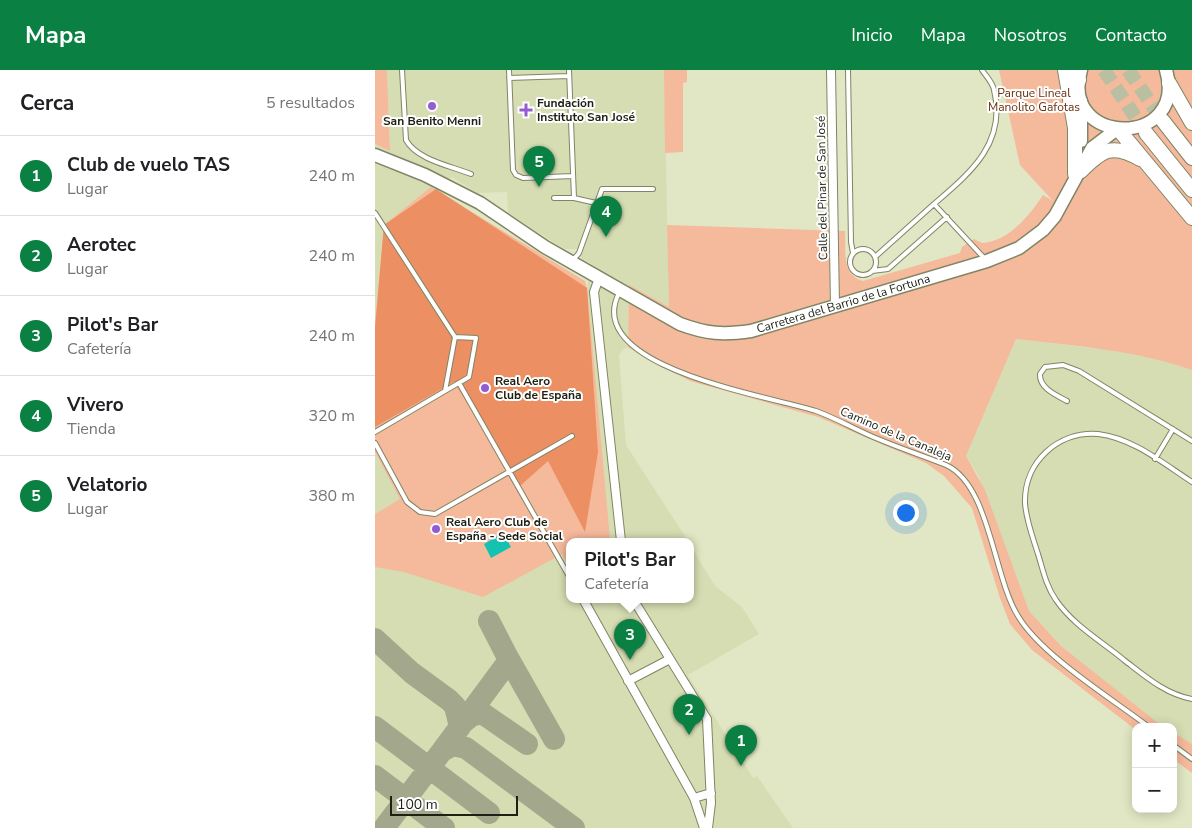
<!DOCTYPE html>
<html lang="es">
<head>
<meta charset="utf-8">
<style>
	body { margin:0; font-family:"Nunito Sans",sans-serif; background:#f6f6f6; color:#202124 }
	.controls { position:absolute; right:15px; bottom:15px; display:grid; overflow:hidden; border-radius:10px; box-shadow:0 2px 12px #0003 }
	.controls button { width:45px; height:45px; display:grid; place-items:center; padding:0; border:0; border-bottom:1px solid #e0e0e0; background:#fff; color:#202124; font:25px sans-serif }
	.scale { position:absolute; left:15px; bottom:12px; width:128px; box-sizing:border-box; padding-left:5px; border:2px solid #1e2013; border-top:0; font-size:14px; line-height:18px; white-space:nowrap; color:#1e2013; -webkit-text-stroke:4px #fff; paint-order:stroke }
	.you { position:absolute; left:530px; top:442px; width:18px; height:18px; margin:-12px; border:4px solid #fff; border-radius:50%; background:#1a73e8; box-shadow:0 0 0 8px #1a73e833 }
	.badge { display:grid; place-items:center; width:32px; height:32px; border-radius:50%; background:#0b8043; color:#fff; font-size:16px; font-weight:700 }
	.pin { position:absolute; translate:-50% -41px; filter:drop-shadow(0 1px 2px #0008) }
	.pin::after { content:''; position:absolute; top:26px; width:18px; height:15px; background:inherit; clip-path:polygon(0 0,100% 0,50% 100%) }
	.popup { position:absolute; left:191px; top:468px; width:128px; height:65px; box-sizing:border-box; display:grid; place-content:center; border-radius:10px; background:#fff; filter:drop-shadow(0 1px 4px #0005); font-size:16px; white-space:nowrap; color:#757577 }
	.popup b { font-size:19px; color:#202124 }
	.popup::after { content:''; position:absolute; left:50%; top:100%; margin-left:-10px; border:10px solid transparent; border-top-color:#fff }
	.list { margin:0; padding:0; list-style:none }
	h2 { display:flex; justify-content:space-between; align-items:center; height:65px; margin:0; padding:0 20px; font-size:21px }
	h2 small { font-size:16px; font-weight:400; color:#757577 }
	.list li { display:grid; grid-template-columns:32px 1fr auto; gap:15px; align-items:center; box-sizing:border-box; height:80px; padding:0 20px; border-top:1px solid #e0e0e0 }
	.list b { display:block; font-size:19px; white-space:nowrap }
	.list p { margin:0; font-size:16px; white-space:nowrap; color:#757577 }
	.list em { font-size:16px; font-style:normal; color:#757577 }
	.map { position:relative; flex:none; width:817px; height:758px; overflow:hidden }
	header { display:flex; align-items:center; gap:30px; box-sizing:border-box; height:70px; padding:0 25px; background:#0b8043; color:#fff }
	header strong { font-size:24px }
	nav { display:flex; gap:28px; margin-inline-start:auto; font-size:18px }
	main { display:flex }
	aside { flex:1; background:#fff }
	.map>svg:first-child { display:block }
	.built { fill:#d6ddb2 }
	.green { fill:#f5b99c }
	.forest { fill:#ec8f62 }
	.water { fill:#13c2b1 }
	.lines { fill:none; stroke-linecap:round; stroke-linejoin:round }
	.taxiway { stroke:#a3a88c; stroke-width:22 }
	.motorway-tunnel { stroke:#babfa1; stroke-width:14; stroke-dasharray:14 7; stroke-linecap:butt }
	.service-casing { stroke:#808565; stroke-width:6 }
	.minor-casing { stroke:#808565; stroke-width:10 }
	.primary-casing { stroke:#808565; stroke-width:15 }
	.motorway-casing { stroke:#808565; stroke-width:16 }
	.service { stroke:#fff; stroke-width:4 }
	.minor { stroke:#fff; stroke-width:8 }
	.primary { stroke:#fff; stroke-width:12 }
	.motorway { stroke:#fff; stroke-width:14 }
	.poi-dot { fill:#945bd2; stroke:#fff; stroke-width:2 }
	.labels { text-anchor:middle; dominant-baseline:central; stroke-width:4; stroke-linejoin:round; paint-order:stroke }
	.park-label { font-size:12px; fill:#6a2f0e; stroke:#fff }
	.poi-label { font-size:12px; font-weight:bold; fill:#1e2013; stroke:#fff; text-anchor:start }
	.street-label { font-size:12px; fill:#1e2013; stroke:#fff }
</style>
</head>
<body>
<header>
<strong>Mapa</strong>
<nav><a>Inicio</a><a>Mapa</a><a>Nosotros</a><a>Contacto</a></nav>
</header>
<main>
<aside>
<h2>Cerca<small>5 resultados</small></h2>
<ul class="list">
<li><span class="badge">1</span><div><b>Club de vuelo TAS</b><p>Lugar</p></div><em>240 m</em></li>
<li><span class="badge">2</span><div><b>Aerotec</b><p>Lugar</p></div><em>240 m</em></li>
<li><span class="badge">3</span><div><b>Pilot's Bar</b><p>Cafetería</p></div><em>240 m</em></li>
<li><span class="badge">4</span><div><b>Vivero</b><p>Tienda</p></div><em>320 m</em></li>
<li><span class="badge">5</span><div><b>Velatorio</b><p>Lugar</p></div><em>380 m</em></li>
</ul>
</aside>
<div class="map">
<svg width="817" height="758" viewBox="0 0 817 758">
	<rect width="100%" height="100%" fill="#e1e7c4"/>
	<!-- built -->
	<path class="built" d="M 12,0 L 289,0 L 294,237 L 254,215 L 253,277 L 247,280 L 244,286 L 251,375 L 313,471 L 195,471 L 195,529 L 315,529 L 315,475 L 340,516 L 367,537 L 384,564 L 313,605 L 378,708 L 382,706 L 418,758 L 0,758 L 0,357 L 212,218 L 216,194 L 207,189 L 202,179 L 189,179 L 133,143 L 132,122 L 102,123 L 77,107 L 61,119 L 0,258 L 0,74 L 15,80 Z
		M 641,269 L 742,281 L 790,291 L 817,300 L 817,674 L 798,662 L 798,657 L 788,657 L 783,654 L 686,576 L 654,541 L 603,405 L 591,386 Z"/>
	<!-- green -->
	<path class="green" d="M 0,0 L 12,0 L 15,81 L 0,74 Z
		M 289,0 L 312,0 L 312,12 L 308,13 L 308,82 L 290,83 Z
		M 624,0 L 817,0 L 817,300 C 760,280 700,276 641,269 L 591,386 L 610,420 L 654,541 L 686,576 L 788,657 L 761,657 L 761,660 L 657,580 L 635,554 L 625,528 L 597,438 L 569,406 L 551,393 L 443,347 L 315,311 L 272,289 L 253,277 L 254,215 L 294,237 L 292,155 L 470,161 C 471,180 466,205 488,211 L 585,183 L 587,177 L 599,169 L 607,173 C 633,172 655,145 668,125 L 678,131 L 645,95 Z
		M 56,117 L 210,211 L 212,218 L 235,469 L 231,471 L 195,471 L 195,491 L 192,493 L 187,484 L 108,527 L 29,502 L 0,497 L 0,444 L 25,429 L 0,382 L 0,253 L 9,155 Z
		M 798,662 L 817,674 L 817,703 L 798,689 Z"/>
	<!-- forest -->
	<path class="forest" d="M 61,119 L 212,218 L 223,382 L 210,462 L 173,391 L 145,416 L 79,312 L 0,357 L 0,258 L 9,155 Z"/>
	<!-- water -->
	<path class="water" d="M 128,463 L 136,477 L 116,488 L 109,474 Z"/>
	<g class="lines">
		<!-- taxiway -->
		<path class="taxiway" d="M 0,569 L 37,603 L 74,630 L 80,636 L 85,657
			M 132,586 L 179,669
			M 90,651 L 96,646 L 107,643 L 152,674
			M 0,657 L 114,743
			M 67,681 L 132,593 L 132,586 L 114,551
			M 0,706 L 69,758
			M 9,758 L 67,681 L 78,675 L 91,678 L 199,758"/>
		<!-- motorway-tunnel -->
		<path class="motorway-tunnel" d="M 729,0 L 771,63
			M 753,0 L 788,51"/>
		<!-- service casing -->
		<g class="service-casing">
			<path id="service" d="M 27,0 L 31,70 C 42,90 76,96 96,104
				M 134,0 L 138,100 L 141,105 L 148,108 L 198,106
				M 194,0 L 199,128
				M 473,0 L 476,172 L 478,183
				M 607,0 C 611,6 618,13 619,20 C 632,73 595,103 559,134 L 610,189
				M 134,8 L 194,6
				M 179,128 L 199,128 L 221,133
				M 0,143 L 80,267 L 70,321 L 94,307 L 101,268 L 80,267
				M475 192a13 13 0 1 1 26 0a13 13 0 1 1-26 0Z
				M 500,187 L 559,134
				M 198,190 L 204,183 L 227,119 L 278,119
				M 497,201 L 513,199 L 572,147
				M 244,223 C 206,298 399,327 441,341 C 460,348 478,358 496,366 C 521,377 546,385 571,395 C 615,415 618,506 643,546 C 666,585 736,628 774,657
				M 84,313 L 195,508
				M 692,331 C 681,325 664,318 665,304 L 670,297 L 688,295 L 704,301 L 817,371
				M 0,362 L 70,321
				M 0,373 L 32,432 L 45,442 L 60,444 L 197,366
				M 780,389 L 798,359
				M 817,412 C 789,394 758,368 723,364 C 683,361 649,392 650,433 C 651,450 658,468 663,484 C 668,500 671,516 681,530 C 698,555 726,571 749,590 C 770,606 790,624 817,629
				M 798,675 L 817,689"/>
		</g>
		<!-- minor casing -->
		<g class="minor-casing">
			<path id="minor" d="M 456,0 L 460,236
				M 224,208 L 219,222 L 246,471
				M 208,529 L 319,728 L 329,758
				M 258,529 L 332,649 L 336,733 L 333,758
				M 253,611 L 295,589
				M 319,728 L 336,723"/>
		</g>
		<!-- primary casing -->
		<g class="primary-casing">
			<g id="primary">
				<path d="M 706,0 C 684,78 814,78 791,0"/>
				<path d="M 706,71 L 706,31"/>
				<path id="s1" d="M 0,85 L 50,105 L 105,133 L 170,177 L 305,254 C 332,264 348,265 376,261 L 612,191 L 644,178 L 668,160 L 680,146 L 717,78 L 742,59"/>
			</g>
		</g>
		<!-- motorway casing -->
		<g class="motorway-casing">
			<path id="motorway" d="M 690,0 L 700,58 L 700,104
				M 699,0 L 704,10
				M 794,13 L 817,53
				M 788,51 L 817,88
				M 744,60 L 817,148
				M 771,63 L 817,120
				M 706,101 C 726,81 737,72 765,89"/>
		</g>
		<!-- service -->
		<use href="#service" class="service"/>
		<!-- minor -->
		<use href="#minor" class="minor"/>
		<!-- primary -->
		<use href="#primary" class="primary"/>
		<!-- motorway -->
		<use href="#motorway" class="motorway"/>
	</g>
	<!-- markers -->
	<g class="poi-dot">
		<circle cx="57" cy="36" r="5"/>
		<path d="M148.5 32.5h5v5h5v5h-5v5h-5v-5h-5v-5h5z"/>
		<circle cx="110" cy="318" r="5"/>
		<circle cx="61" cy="459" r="5"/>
	</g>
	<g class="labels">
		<!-- park labels -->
		<g class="park-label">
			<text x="659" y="23">Parque Lineal<tspan x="659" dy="14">Manolito Gafotas</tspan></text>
		</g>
		<!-- poi labels -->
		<g class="poi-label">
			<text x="162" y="33">Fundación<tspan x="162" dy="14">Instituto San José</tspan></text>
			<text x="57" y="51" text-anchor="middle">San Benito Menni</text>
			<text x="120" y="311">Real Aero<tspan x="120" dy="14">Club de España</tspan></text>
			<text x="71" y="452">Real Aero Club de<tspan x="71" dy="14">España - Sede Social</tspan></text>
		</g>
		<!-- street labels -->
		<g class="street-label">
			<text transform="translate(447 118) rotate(-91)">Calle del Pinar de San José</text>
			<text stroke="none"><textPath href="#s1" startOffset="518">Carretera del Barrio de la Fortuna</textPath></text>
			<text transform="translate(521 364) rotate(23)">Camino de la Canaleja</text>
		</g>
	</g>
</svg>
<div class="controls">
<button>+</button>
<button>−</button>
</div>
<div class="scale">100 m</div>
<div class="you"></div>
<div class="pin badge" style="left:366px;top:696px">1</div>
<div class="pin badge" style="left:314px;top:665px">2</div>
<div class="pin badge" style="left:255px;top:590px">3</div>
<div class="popup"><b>Pilot's Bar</b>Cafetería</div>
<div class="pin badge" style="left:231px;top:167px">4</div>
<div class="pin badge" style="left:164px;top:117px">5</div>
</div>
</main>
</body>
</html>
